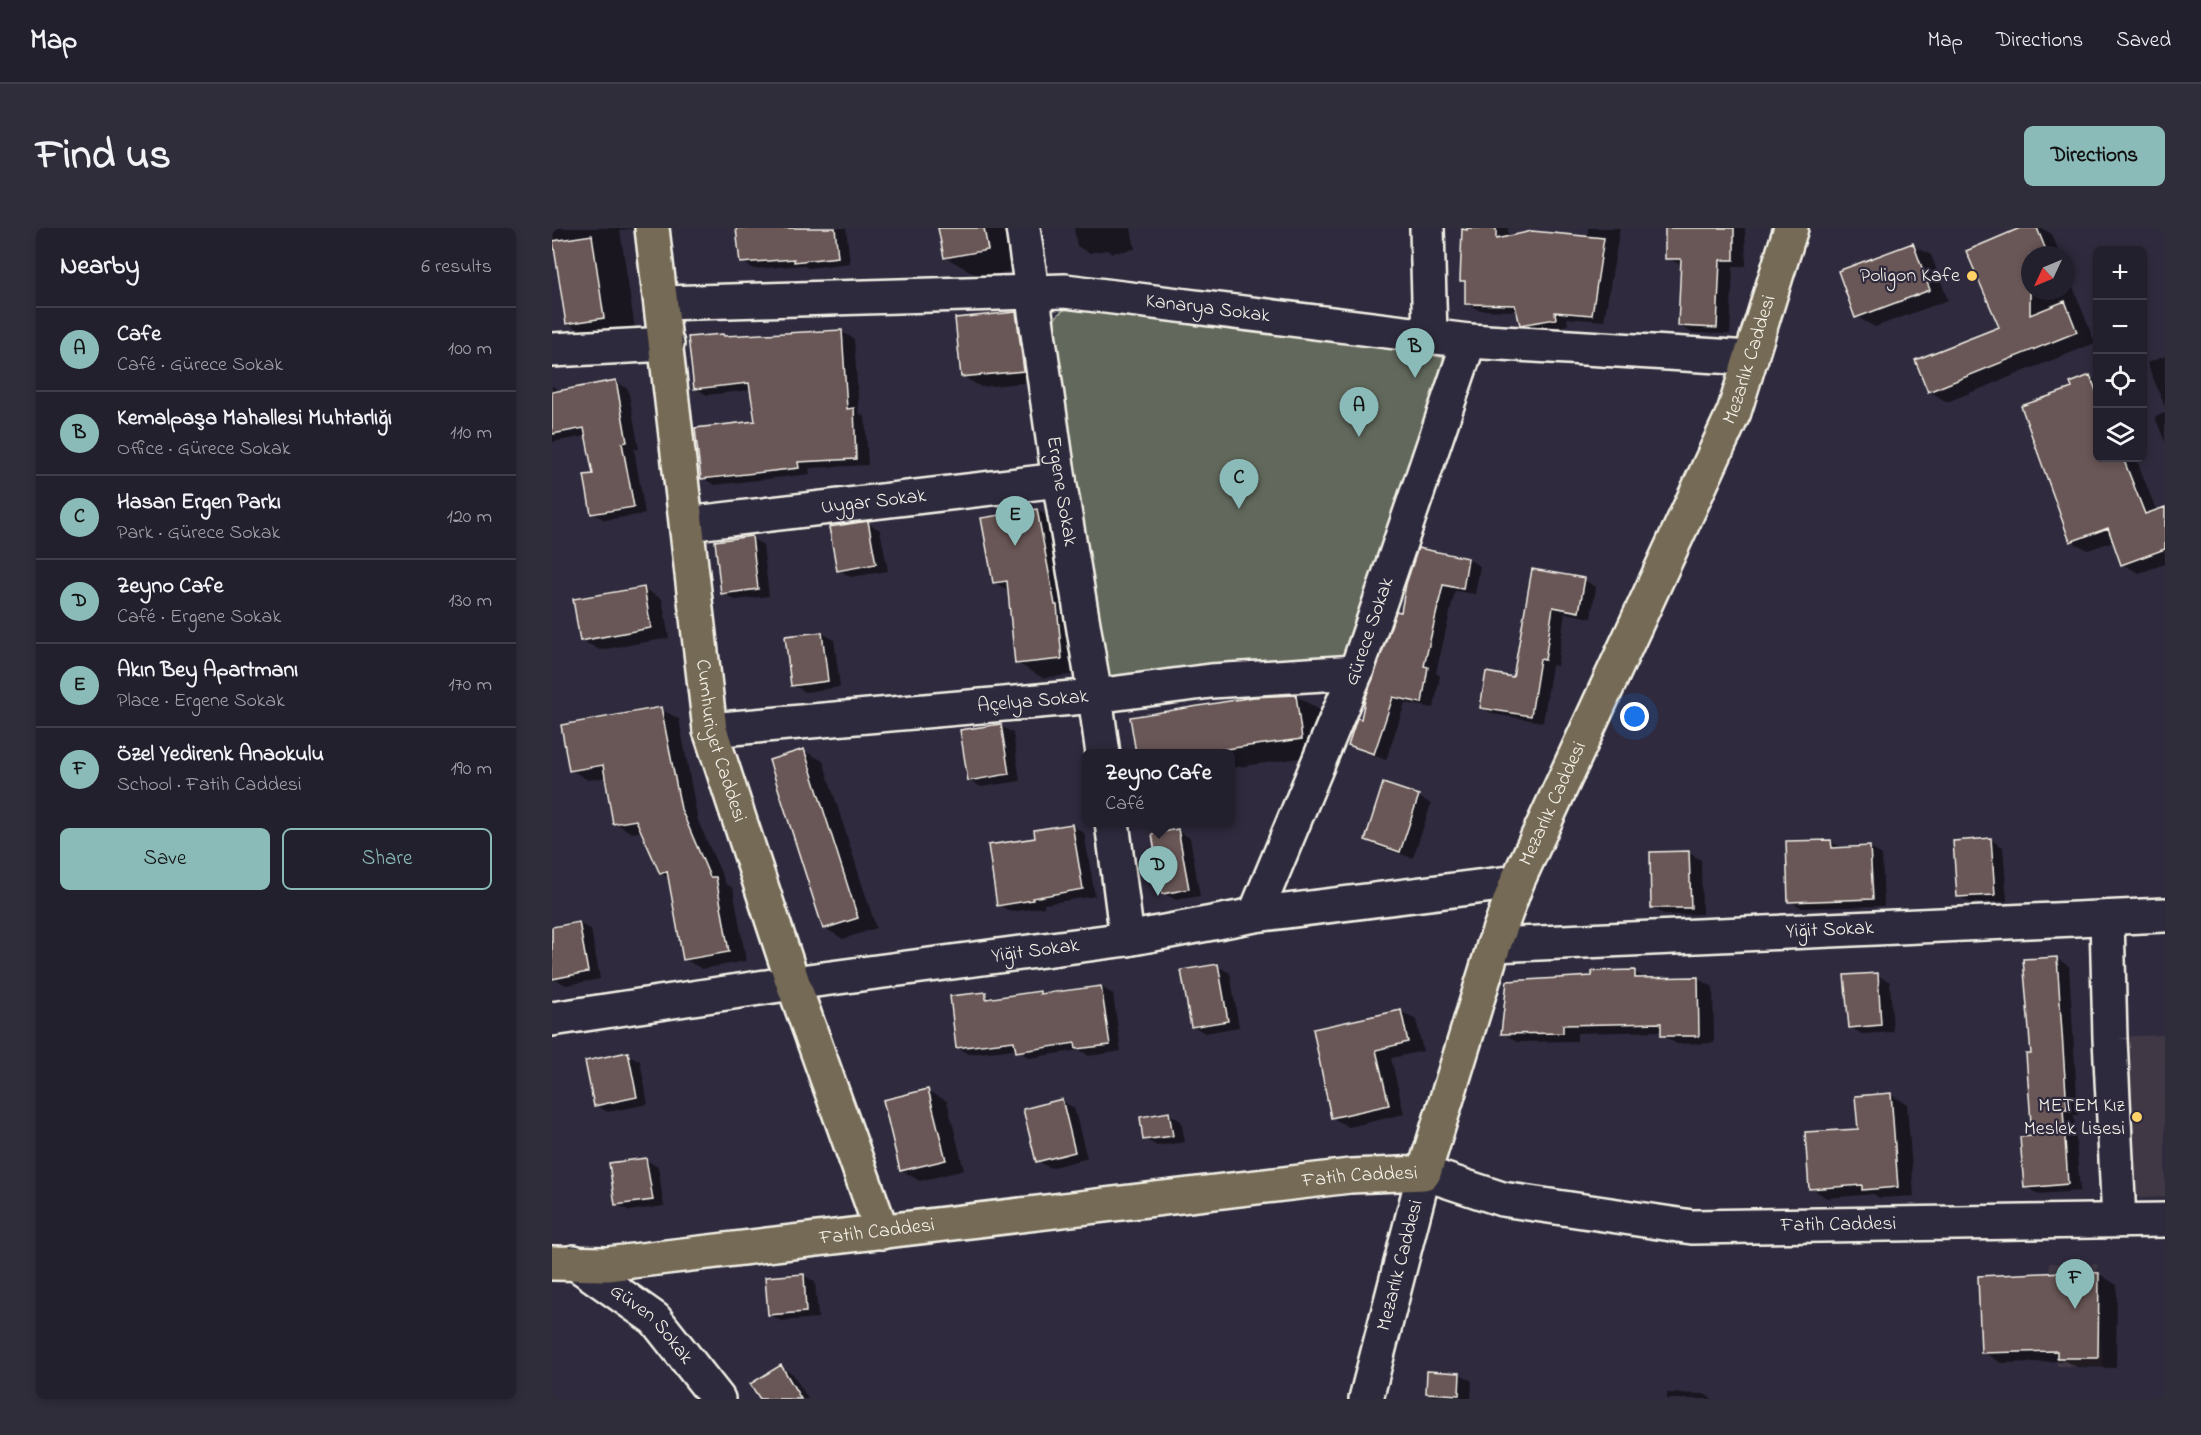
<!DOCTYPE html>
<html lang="en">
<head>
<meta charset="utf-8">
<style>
	body { margin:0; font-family:"Indie Flower",sans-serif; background:#2f2d3a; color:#f1f3f6 }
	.controls { position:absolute; right:18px; top:18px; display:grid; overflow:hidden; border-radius:9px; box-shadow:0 3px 9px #0003 }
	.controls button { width:54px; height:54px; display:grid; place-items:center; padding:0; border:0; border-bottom:2px solid #403e4a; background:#23202e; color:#f1f3f6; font:30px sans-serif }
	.compass { position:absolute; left:1469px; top:18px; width:54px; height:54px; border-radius:50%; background:#23202e; box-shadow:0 3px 9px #0003; rotate:226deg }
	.you { position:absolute; left:1083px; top:489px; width:21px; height:21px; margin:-15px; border:4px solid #fff; border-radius:50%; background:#1a73e8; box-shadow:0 0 0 9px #1a73e833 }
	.badge { display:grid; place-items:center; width:39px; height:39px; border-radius:50%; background:#8bbbb9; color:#111; font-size:20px; font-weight:700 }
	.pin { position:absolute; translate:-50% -50px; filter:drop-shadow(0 2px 3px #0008) }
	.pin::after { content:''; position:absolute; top:32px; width:21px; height:18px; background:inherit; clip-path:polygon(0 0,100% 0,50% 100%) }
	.popup { position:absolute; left:530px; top:521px; width:153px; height:78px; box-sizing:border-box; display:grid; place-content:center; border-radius:9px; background:#23202e; filter:drop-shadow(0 2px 4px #0005); font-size:20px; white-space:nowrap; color:#a3a3aa }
	.popup b { font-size:22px; color:#f1f3f6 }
	.popup::after { content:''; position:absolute; left:50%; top:100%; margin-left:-12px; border:12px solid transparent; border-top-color:#23202e }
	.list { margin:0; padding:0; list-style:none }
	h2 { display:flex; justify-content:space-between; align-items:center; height:78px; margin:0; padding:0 24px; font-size:26px }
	h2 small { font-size:20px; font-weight:400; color:#a3a3aa }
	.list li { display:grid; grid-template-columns:39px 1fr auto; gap:18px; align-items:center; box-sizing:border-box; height:84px; padding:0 24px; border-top:2px solid #403e4a }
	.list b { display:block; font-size:22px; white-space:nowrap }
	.list p { margin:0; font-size:20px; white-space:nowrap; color:#a3a3aa }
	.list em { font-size:20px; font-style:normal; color:#a3a3aa }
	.actions { display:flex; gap:12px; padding:18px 24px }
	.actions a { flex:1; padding:14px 0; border:2px solid #8bbbb9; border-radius:9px; text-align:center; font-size:21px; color:#8bbbb9 }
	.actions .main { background:#8bbbb9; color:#111 }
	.icon { flex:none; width:33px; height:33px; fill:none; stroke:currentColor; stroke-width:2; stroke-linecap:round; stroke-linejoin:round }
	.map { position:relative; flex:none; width:1613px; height:1171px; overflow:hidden; border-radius:9px }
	header { display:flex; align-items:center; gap:36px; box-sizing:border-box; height:84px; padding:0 30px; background:#23202e; border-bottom:2px solid #403e4a }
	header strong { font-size:28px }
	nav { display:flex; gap:33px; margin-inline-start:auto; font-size:21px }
	.intro { display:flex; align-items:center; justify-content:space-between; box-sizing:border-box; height:144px; padding:0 36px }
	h1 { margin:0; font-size:42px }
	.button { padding:15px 27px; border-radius:9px; background:#8bbbb9; color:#111; font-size:21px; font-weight:700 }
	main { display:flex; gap:36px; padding:0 36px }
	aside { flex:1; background:#23202e; border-radius:9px; box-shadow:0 3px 9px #0003 }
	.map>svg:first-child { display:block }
	.built { fill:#403845 }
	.green { fill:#62695c; stroke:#abada2; stroke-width:1.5 }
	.shadow { fill:#0007 }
	.building { fill:#695757; stroke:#f4f1e8; stroke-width:1.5 }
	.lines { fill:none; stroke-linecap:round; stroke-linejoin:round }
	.minor-casing { stroke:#f4f1e8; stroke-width:38 }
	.major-casing { stroke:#f4f1e8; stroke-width:38 }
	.minor { stroke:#2f2a3d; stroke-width:33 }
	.major { stroke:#746b55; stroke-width:33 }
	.poi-dot { fill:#ffd166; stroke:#2f2a3d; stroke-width:2 }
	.labels { text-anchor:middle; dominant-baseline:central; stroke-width:4.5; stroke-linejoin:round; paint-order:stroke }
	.poi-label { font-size:20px; fill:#f4f1e8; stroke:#2f2a3d; text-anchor:end }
	.street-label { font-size:20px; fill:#f4f1e8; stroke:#2f2a3d }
</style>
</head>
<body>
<header>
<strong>Map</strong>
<nav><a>Map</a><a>Directions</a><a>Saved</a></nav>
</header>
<div class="intro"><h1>Find us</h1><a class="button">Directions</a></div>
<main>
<aside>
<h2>Nearby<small>6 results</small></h2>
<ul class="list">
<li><span class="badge">A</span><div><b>Cafe</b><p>Café · Gürece Sokak</p></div><em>100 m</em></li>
<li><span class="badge">B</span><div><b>Kemalpaşa Mahallesi Muhtarlığı</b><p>Office · Gürece Sokak</p></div><em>110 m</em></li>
<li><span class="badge">C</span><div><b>Hasan Ergen Parkı</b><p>Park · Gürece Sokak</p></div><em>120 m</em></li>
<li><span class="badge">D</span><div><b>Zeyno Cafe</b><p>Café · Ergene Sokak</p></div><em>130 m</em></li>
<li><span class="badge">E</span><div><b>Akın Bey Apartmanı</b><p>Place · Ergene Sokak</p></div><em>170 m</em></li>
<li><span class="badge">F</span><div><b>Özel Yedirenk Anaokulu</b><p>School · Fatih Caddesi</p></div><em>190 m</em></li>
</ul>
<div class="actions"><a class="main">Save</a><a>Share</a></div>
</aside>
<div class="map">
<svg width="1613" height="1171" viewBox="0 0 1613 1171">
	<rect width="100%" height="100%" fill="#2f2a3d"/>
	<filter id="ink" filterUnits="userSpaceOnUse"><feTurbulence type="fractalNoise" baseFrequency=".0167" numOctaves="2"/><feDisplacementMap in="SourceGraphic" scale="12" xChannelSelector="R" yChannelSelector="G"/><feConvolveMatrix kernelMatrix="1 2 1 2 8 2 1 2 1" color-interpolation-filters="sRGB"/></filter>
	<g filter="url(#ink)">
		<!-- built -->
		<path class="built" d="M 1613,807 L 1613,969 L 1560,971 L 1554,809 Z
			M 1497,1035 L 1545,1036 L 1545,1068 L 1551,1139 L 1505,1138 Z"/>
		<!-- green -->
		<path class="green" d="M 527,75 L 890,129 L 895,134 L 798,421 L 791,428 L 566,451 L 555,446 L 497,107 C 502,86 507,83 527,75 Z"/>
		<!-- shadow -->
		<path class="shadow" d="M 0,0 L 87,0 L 68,2 L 84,108 L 48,113 L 15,95 Z
			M 186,0 L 294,0 L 298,35 L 256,40 L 251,37 L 202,41 L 190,34 Z
			M 387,0 L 463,0 L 470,41 L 428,49 L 393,29 Z
			M 522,0 L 579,0 L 583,21 L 560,25 L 555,22 L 537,25 L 525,18 Z
			M 916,0 L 956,0 L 956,10 L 1036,10 L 1036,0 L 1068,0 L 1052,93 L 1015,90 L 1016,97 L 982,104 L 969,96 L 966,83 L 927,82 L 914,75 L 915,55 L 909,52 Z
			M 1119,0 L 1193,0 L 1194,38 L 1181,38 L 1178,106 L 1140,105 L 1127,97 L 1130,37 L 1114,30 Z
			M 1472,0 L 1489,0 L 1500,6 L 1508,27 L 1478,27 L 1478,63 L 1514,63 L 1514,41 L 1543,115 L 1395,174 L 1377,163 L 1449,100 Z
			M 1361,17 L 1379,27 L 1396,72 L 1323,99 L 1305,89 Z
			M 464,86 L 482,97 L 490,153 L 429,159 L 410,148 Z
			M 290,104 L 302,111 L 307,185 L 313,189 L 316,237 L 257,240 L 258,246 L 163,257 L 150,250 L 204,194 L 200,162 L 155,167 L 143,160 L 171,107 L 176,110 Z
			M 1613,128 L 1613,179 L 1595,135 Z
			M 1538,149 L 1546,153 L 1546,230 L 1584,230 L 1606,287 L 1613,290 L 1613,336 L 1587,345 L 1570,336 L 1562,313 L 1536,322 L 1519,313 L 1522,161 Z
			M 64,154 L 76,161 L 87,221 L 82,221 L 93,286 L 53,292 L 41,285 L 42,247 L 35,208 L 0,214 L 0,158 L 5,160 L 5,164 Z
			M 1613,185 L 1613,214 L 1603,189 Z
			M 485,282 L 511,297 L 535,445 L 491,450 L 465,435 L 458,364 L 442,354 Z
			M 316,295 L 328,302 L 336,343 L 299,349 L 287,342 Z
			M 199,310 L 211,317 L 217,368 L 183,372 L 171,365 Z
			M 916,331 L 928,338 L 923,366 L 903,363 L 884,445 L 888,448 L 882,480 L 853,475 L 834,532 L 810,523 L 798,516 L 811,493 L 850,386 Z
			M 981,343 L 1032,352 L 1044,359 L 1039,390 L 1013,385 L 1005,438 L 1000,437 L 991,494 L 941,486 L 929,479 L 962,450 Z
			M 92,361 L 110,371 L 117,410 L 48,422 L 29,412 Z
			M 270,405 L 282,412 L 288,459 L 253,464 L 241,457 Z
			M 744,468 L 771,484 L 777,526 L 678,540 L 678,526 L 586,526 L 580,490 Z
			M 109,481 L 127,491 L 146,593 L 174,656 L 181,660 L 194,733 L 150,741 L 132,731 L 117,650 L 109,645 L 91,603 L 80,605 L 63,595 L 55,549 L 36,552 L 19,542 Z
			M 449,498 L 461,505 L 468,553 L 429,559 L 417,552 Z
			M 252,523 L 271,533 L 324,700 L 291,711 L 273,700 Z
			M 832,557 L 867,569 L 879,576 L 861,630 L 827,619 L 815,612 Z
			M 520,597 L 532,605 L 543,668 L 492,676 L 492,679 L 459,684 L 447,677 L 485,611 Z
			M 626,603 L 638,610 L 648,668 L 624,672 L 611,665 Z
			M 1439,612 L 1451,619 L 1455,673 L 1419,675 L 1406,668 Z
			M 1279,614 L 1292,621 L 1318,620 L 1330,627 L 1332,678 L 1250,680 L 1238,673 Z
			M 1137,625 L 1149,632 L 1150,686 L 1113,687 L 1101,680 Z
			M 27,695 L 39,702 L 48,751 L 14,757 L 5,752 L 0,753 L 0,700 Z
			M 1505,731 L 1517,738 L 1526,887 L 1522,887 L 1528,963 L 1486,966 L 1474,959 L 1482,909 L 1480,827 Z
			M 665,738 L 678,745 L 687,799 L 653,805 L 641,798 Z
			M 1083,744 L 1096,752 L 1146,751 L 1161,759 L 1162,815 L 1125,816 L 1110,807 L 1110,803 L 1025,805 L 1025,813 L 965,814 L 951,805 L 1042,749 Z
			M 1325,747 L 1338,754 L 1341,804 L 1310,806 L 1298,799 Z
			M 549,759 L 561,766 L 569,823 L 537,828 L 528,822 L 477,830 L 465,821 L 417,826 L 405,819 L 433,766 L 442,771 L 487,764 L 492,767 Z
			M 848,783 L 864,792 L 871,823 L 839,830 L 852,886 L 797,899 L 781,890 Z
			M 75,826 L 88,833 L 96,876 L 56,884 L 43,877 Z
			M 376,863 L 395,873 L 412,942 L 368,953 L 349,942 Z
			M 1339,867 L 1355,876 L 1362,968 L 1328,970 L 1321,966 L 1275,970 L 1259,960 Z
			M 510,873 L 522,880 L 535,930 L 498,940 L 486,933 Z
			M 617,886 L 629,893 L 633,914 L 605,918 L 593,911 Z
			M 94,932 L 106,939 L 112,978 L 77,983 L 65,976 Z
			M 1547,1046 L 1565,1057 L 1564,1140 L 1525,1139 L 1513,1133 L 1449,1135 L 1431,1124 Z
			M 251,1047 L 263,1054 L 266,1090 L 229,1093 L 217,1086 Z
			M 229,1139 L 241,1146 L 256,1171 L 210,1171 Z
			M 908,1146 L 920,1153 L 919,1171 L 923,1171 L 886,1171 L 875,1165 Z
			M 1115,1165 L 1152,1166 L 1161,1171 L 1115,1171 Z"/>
		<!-- building -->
		<path class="building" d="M 184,0 L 283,0 L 286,29 L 242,34 L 242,31 L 188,35 Z
			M 386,0 L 432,0 L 436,22 L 392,30 Z
			M 915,0 L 944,0 L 944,11 L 980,3 L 1052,10 L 1040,87 L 1003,84 L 1004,91 L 968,97 L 963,77 L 913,76 L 913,53 L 908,53 L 910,1 L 915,2 Z
			M 1113,0 L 1182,0 L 1182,32 L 1168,32 L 1165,100 L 1126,98 L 1129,31 L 1113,31 Z
			M 1468,0 L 1485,0 L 1496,27 L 1478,27 L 1478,87 L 1513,73 L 1525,104 L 1376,164 L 1363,132 L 1447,99 L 1414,23 Z
			M 40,7 L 52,90 L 14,96 L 1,13 Z
			M 1361,15 L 1378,62 L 1303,90 L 1286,43 Z
			M 464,84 L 472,143 L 409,149 L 403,90 Z
			M 290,102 L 295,181 L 302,180 L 304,231 L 246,234 L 247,240 L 149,251 L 143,200 L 203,193 L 197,155 L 142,161 L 136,109 L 171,106 L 172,108 Z
			M 1538,147 L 1545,165 L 1545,230 L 1571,230 L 1593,286 L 1613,279 L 1613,321 L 1569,337 L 1556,300 L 1518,314 L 1469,178 L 1520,160 L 1518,155 Z
			M 64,152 L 75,214 L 70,215 L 82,279 L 39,286 L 32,247 L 41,246 L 32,200 L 0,206 L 0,164 Z
			M 485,281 L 503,377 L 505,377 L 510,431 L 463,436 L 455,353 L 441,355 L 429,290 Z
			M 316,293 L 324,336 L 285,343 L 277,299 Z
			M 200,308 L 206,361 L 169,366 L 163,313 Z
			M 866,320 L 916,330 L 911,361 L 891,357 L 872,438 L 876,439 L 870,475 L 841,469 L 822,526 L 796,517 L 805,490 L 809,491 L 813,472 L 844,383 L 849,384 L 854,356 Z
			M 980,341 L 1033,350 L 1027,384 L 1001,379 L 993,432 L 988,431 L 979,488 L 928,480 L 934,444 L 961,449 Z
			M 92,359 L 99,400 L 28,413 L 21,371 Z
			M 270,404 L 276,453 L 239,458 L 233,408 Z
			M 744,467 L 750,511 L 643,525 L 584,525 L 578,489 L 702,469 Z
			M 109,479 L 129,581 L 158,649 L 164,649 L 177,724 L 131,732 L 115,643 L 108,646 L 84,592 L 61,596 L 51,537 L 17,543 L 9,497 Z
			M 449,496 L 457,546 L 416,553 L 408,502 Z
			M 252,521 L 306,690 L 271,701 L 217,532 Z
			M 831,555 L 867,567 L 848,624 L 813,612 Z
			M 520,596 L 531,661 L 480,670 L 481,672 L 445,678 L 436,617 L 483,610 L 482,602 Z
			M 626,601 L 637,661 L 610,666 L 600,606 Z
			M 1439,610 L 1443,667 L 1405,669 L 1401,613 Z
			M 1279,612 L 1280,620 L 1318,618 L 1321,671 L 1236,674 L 1234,613 Z
			M 1137,623 L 1139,680 L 1099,680 L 1098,624 Z
			M 27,694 L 36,744 L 0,751 L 0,699 Z
			M 1505,729 L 1515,881 L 1511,881 L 1516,956 L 1472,960 L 1468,909 L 1480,908 L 1474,826 L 1479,826 L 1471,731 Z
			M 666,736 L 676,793 L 639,799 L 629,742 Z
			M 1083,742 L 1083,750 L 1146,749 L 1147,808 L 1109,808 L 1109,795 L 1011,797 L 1011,805 L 949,806 L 955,753 L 1040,748 L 1040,743 Z
			M 1326,745 L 1329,797 L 1297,800 L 1292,747 Z
			M 549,758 L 558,817 L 524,821 L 523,815 L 464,824 L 462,813 L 404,820 L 398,768 L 434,764 L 434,771 L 488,763 L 488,766 Z
			M 849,782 L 856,814 L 824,822 L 837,877 L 779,890 L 761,801 Z
			M 76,824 L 85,869 L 42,878 L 33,833 Z
			M 376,861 L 394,932 L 348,943 L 331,872 Z
			M 1339,865 L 1346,959 L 1310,962 L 1310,957 L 1257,961 L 1253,904 L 1306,901 L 1303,868 Z
			M 510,871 L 523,924 L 484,934 L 471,881 Z
			M 617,884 L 621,908 L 591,912 L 588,889 Z
			M 94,930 L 101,972 L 63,977 L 57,935 Z
			M 1513,1044 L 1547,1045 L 1546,1130 L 1505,1130 L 1505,1123 L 1429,1125 L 1426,1048 Z
			M 252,1046 L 254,1084 L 216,1087 L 213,1049 Z
			M 229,1137 L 249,1171 L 208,1171 L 198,1156 Z
			M 875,1143 L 908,1145 L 907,1167 L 874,1165 Z"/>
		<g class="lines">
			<!-- minor casing -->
			<g class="minor-casing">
				<g id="minor">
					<path id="s1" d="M 471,0 L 507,252 L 543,468 L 551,526"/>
					<path d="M 875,0 L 878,108"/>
					<path id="s2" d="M 111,75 L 513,63 L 917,113 L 1199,130"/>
					<path d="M 0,122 L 115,116"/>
					<path id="s3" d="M 135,296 L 507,252"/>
					<path id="s4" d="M 158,502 L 543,468 L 659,453 L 804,444"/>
					<path d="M 560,594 L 575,711"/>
					<path id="s5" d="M 703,687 L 804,444 L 917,113"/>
					<path d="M 1555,690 L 1558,811 L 1567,992"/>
					<path id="s6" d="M 942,717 L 1613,687"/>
					<path id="s7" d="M 0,791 L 241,755 L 575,711 L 703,687 L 965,654"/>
					<path id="s8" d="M 22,1034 L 103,1091 L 166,1171"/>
					<path id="s9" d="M 814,1171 L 872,945 L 950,971 L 1140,999 L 1613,992"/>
				</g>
			</g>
			<!-- major casing -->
			<g class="major-casing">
				<g id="major">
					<path id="s10" d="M 100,0 L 158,502 L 241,755 L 330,1004"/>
					<path id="s11" d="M 0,1035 L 55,1036 L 798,948 L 872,945 L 942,717 L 965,654 L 1182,184 L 1239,0"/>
				</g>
			</g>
			<!-- minor -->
			<use href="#minor" class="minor"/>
			<!-- major -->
			<use href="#major" class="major"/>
		</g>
	</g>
	<!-- markers -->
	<g class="poi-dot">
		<circle cx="1420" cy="48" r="6"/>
		<circle cx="1585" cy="889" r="6"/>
	</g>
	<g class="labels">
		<!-- poi labels -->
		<g class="poi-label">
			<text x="1408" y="48">Poligon Kafe</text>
			<text x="1573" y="878">METEM Kız<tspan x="1573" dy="23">Meslek Lisesi</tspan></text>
		</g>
		<!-- street labels -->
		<g class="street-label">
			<text stroke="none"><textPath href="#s2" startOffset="546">Kanarya Sokak</textPath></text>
			<text stroke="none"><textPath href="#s11" startOffset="1755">Mezarlık Caddesi</textPath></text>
			<text stroke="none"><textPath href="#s1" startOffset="266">Ergene Sokak</textPath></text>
			<text stroke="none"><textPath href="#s3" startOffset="188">Uygar Sokak</textPath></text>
			<text stroke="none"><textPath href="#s5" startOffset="306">Gürece Sokak</textPath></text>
			<text stroke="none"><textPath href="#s4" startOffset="324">Açelya Sokak</textPath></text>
			<text stroke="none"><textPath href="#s10" startOffset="518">Cumhuriyet Caddesi</textPath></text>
			<text stroke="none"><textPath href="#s11" startOffset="1269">Mezarlık Caddesi</textPath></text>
			<text stroke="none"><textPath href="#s6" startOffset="336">Yiğit Sokak</textPath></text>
			<text stroke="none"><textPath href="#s7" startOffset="488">Yiğit Sokak</textPath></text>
			<text stroke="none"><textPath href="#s11" startOffset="813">Fatih Caddesi</textPath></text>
			<text stroke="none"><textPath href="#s9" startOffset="654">Fatih Caddesi</textPath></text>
			<text stroke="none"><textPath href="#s11" startOffset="327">Fatih Caddesi</textPath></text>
			<text stroke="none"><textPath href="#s9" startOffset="138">Mezarlık Caddesi</textPath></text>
			<text stroke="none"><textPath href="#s8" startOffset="100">Güven Sokak</textPath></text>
		</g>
	</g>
</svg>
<div class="controls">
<button>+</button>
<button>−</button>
<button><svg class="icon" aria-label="locate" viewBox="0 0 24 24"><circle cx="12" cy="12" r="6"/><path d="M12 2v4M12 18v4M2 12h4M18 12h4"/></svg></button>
<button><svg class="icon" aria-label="layers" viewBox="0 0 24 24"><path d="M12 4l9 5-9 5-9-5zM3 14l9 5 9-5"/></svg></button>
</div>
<svg class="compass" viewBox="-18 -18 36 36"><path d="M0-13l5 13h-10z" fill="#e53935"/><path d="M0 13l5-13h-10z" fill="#a3a3aa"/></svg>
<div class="you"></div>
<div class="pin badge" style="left:807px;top:209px">A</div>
<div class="pin badge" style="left:863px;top:150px">B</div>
<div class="pin badge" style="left:687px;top:281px">C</div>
<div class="pin badge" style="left:606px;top:668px">D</div>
<div class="popup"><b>Zeyno Cafe</b>Café</div>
<div class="pin badge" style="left:463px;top:318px">E</div>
<div class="pin badge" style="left:1523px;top:1081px">F</div>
</div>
</main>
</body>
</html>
